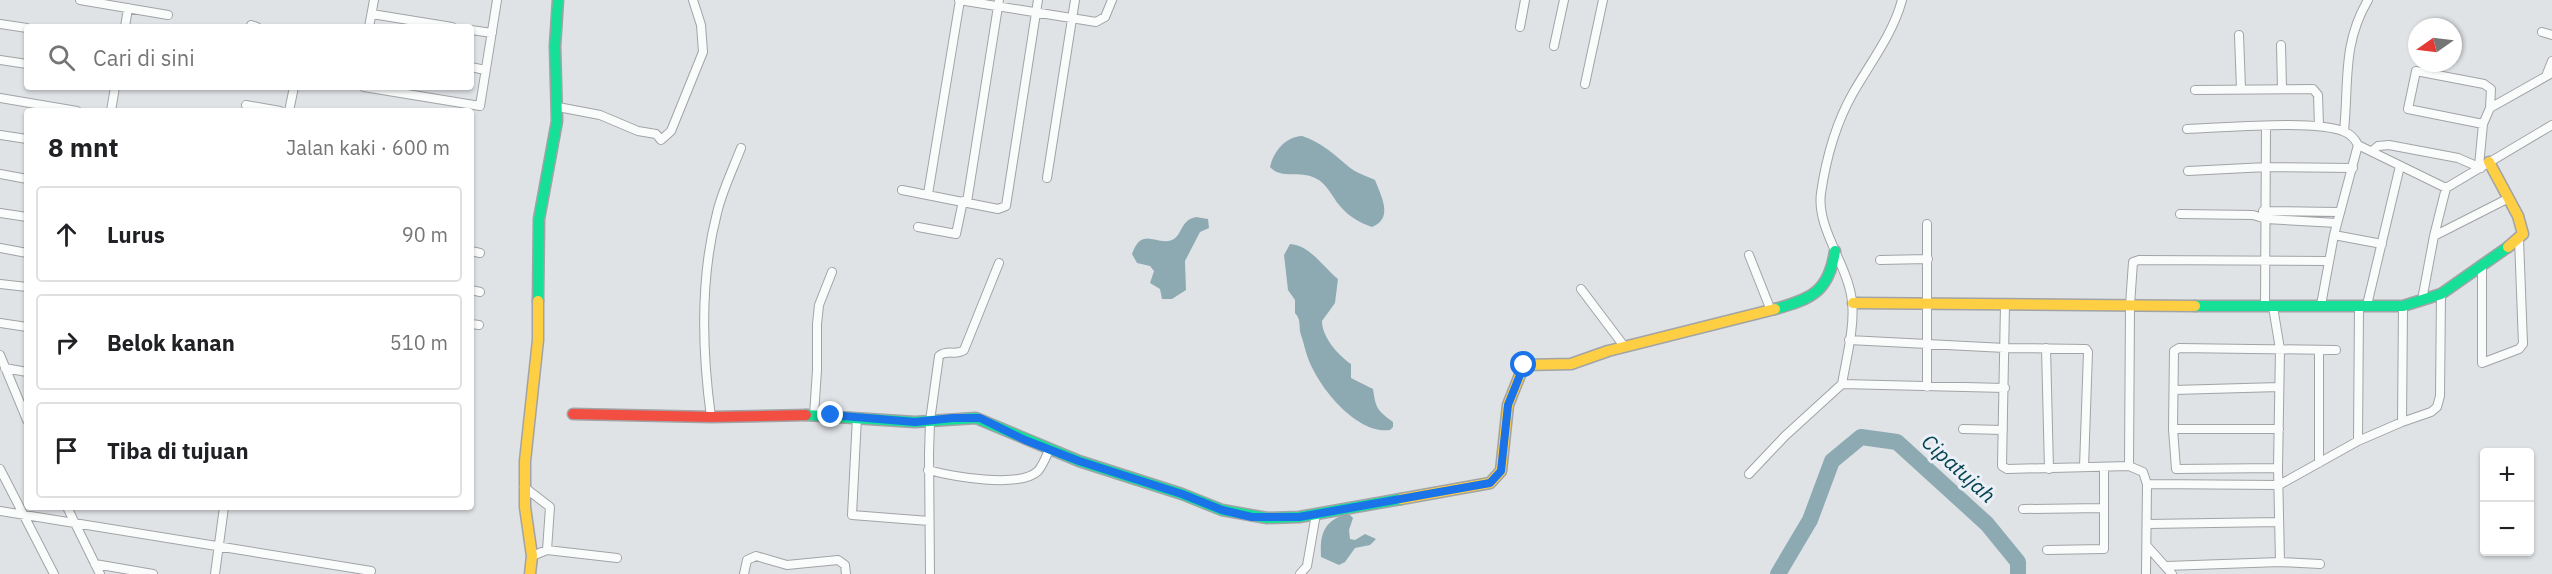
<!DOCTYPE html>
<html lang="id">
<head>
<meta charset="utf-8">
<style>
	body { margin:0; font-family:"IBM Plex Sans",sans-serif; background:#f2f2f2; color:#202124 }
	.controls { position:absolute; right:18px; bottom:18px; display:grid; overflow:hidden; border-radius:6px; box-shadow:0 2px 4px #0004 }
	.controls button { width:54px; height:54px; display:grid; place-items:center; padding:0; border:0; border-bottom:2px solid #e0e0e0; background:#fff; color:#202124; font:30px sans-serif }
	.compass { position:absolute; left:2408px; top:18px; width:54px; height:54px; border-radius:50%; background:#fff; box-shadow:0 2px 4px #0004; rotate:256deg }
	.stop { position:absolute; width:18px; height:18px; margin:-14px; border:4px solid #1a73e8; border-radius:50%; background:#fff }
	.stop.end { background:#1a73e8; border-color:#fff; box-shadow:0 2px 6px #0008 }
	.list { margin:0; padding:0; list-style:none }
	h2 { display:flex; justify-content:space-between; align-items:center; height:78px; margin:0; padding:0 24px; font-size:26px }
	h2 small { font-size:20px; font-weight:400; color:#757577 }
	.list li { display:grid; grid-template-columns:39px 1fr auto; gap:18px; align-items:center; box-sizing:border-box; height:96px; margin:0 12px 12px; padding:0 12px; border:2px solid #e0e0e0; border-radius:6px }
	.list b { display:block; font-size:22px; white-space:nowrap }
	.list em { font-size:20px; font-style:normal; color:#757577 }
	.icon { flex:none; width:33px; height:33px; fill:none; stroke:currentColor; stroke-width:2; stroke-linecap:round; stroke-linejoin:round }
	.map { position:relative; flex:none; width:2552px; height:574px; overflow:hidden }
	.search { position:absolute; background:#fff; box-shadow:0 2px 4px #0004; left:24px; top:24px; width:450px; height:66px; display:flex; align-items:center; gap:15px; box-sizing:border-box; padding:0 21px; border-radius:6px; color:#757577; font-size:22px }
	.panel { position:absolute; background:#fff; box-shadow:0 2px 4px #0004; left:24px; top:108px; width:450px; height:402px; border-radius:6px }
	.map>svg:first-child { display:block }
	.water { fill:#8daab3 }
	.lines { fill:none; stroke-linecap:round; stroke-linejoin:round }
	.river { stroke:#8daab3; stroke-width:16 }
	.street-casing { stroke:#a1a3a6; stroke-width:10 }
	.fast-casing { stroke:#a1a3a6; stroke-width:13 }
	.slow-casing { stroke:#a1a3a6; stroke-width:13 }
	.jam-casing { stroke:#a1a3a6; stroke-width:13 }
	.street { stroke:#fafbfb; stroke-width:8 }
	.fast { stroke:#16e098; stroke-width:10 }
	.slow { stroke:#ffcf43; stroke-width:10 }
	.jam { stroke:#f24e42; stroke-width:10 }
	.route { stroke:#1a73e8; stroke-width:8 }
	.labels { text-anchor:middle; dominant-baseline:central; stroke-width:6; stroke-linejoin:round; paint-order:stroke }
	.water-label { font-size:21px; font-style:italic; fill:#034250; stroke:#ebeff6 }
</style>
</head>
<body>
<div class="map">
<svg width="2552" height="574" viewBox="0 0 2552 574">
	<rect width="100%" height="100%" fill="#e0e3e6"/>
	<!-- water -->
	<path class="water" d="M 1302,136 C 1321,142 1335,155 1349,167 C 1356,173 1367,176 1375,180 C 1381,196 1394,218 1372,227 C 1360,223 1348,216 1340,206 C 1332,197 1327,183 1315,178 C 1300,170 1282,180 1270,167 C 1274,151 1285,137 1302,136 Z
		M 1196,217 L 1208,219 L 1209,228 L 1200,232 L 1185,261 L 1186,290 L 1172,299 L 1162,299 L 1160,289 L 1150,283 L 1154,271 L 1150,266 L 1137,263 L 1132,254 C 1142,226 1156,246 1172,240 C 1183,235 1180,220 1196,217 Z
		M 1290,244 C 1310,245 1323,267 1338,279 L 1335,303 L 1322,321 C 1322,337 1338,355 1351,364 L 1351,378 L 1373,389 C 1376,409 1377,410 1393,422 L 1393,427 L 1390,430 C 1355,435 1314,382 1306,352 C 1304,346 1303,340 1301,335 C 1298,326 1302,321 1295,313 L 1295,300 L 1288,290 L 1284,255 Z
		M 1343,515 L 1350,515 L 1353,518 L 1349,530 L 1350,539 L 1355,540 L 1365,534 L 1376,539 L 1370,545 L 1355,548 L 1345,562 L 1339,565 L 1321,557 C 1320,537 1322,523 1343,515 Z"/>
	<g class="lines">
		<!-- river -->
		<path class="river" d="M 1778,574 L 1810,520 L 1832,461 L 1861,437 L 1897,442 L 1987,524 L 2018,562 L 2018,574"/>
		<!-- street casing -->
		<g class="street-casing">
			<path id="street" d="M 80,0 L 168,15
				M 959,0 L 1096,22 L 1105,17 L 1112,0
				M 372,14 L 452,27
				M 0,24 L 27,28
				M 251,25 L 257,27
				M 125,27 L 128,8
				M 369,27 L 374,0
				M 1520,27 L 1525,0
				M 471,30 L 492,33
				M 2542,32 L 2552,35
				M 2239,35 L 2241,89
				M 2281,45 L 2282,88
				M 1554,46 L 1564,0
				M 0,60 L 27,64
				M 471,67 L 485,70
				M 2546,76 L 2552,61
				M 1585,84 L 1603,0
				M 364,87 L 480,106 L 497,0
				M 2195,90 L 2313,89 L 2318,95 L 2319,126
				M 0,98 L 77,111
				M 246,105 L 280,111
				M 558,107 L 600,115 L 638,131 L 656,134 L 661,140 L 671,131 L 703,52 L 701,25 L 693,0
				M 2490,108 L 2552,73
				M 111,111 L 115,87
				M 289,111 L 294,87
				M 2187,129 C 2223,128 2317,119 2345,132 C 2352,135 2355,139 2358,145 L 2446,188
				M 2344,131 C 2349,82 2342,44 2368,0
				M 0,135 L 27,139
				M 2372,151 L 2378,146 L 2389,145 L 2458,158 L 2481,168
				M 2479,166 L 2483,124 L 2490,108 L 2491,89 L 2484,84 L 2416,71 L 2408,109 L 2483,124
				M 2188,171 L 2267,167 L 2353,168
				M 0,174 L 27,179
				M 1047,178 L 1075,0
				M 902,190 L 998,209 L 1006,206 L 1038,0
				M 928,194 L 960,0
				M 967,202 L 999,0
				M 2263,211 L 2339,212
				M 0,213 L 27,217
				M 2180,214 L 2253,215 L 2266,219 L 2337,223
				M 918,227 L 956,234 L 963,201
				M 2334,235 L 2382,244
				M 2434,236 L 2507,199
				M 0,248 L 27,253
				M 471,251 L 480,253
				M 1749,255 L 1770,308
				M 1880,260 L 1928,259
				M 2482,265 L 2482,363 L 2519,349 L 2523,344 L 2519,239
				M 0,284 L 27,287
				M 1581,289 L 1624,346
				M 471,290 L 480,292
				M 2422,300 L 2434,236 L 2446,188 L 2552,125
				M 2005,304 L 2002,466 L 2007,469 L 2129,466
				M 2321,305 L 2334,235 L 2358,145
				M 2367,305 L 2400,166
				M 2265,306 L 2266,127
				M 2273,307 L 2280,349 L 2278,468 L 2280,562
				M 0,323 L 27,327
				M 471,324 L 479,325
				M 1849,340 L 2005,348 L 2086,349 L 2088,352 L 2084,467
				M 2046,348 L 2049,469
				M 2319,350 L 2319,463
				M 0,355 L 27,420
				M 5,368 L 27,372
				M 1842,384 C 1846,360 1855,326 1852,302 C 1849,266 1816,229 1821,193 C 1826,159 1836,123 1853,93 C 1870,63 1893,34 1902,0
				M 1927,387 L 1927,224
				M 2174,390 L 2279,387
				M 814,415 L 817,370 L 817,324 L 819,305 L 832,272
				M 711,417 C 702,351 700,278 717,213 C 722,191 733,169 741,148
				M 857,417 L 852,515 L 929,521
				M 2402,422 L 2403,306
				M 1963,429 L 2003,430
				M 2173,429 L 2279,429
				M 2358,441 L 2359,307
				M 2278,468 L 2176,469 L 2173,429 L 2174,351 L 2179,348 L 2336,350
				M 0,469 L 54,574
				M 928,470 C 951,476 1019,489 1038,471 C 1043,465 1046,457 1049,450
				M 1749,474 L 1785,436 L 1842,384 L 2005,388
				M 2147,484 L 2279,485 L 2358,441 L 2402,422 L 2431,412 L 2437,407 L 2440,396 L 2441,294
				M 524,487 L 550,507 L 547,550
				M 67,507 L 100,574
				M 2023,509 L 2104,508
				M 0,511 L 371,571
				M 2147,524 L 2279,522
				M 2147,546 L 2172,574
				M 2047,550 L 2104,549 L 2104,467
				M 532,556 L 547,550 L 617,558
				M 95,564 L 153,574
				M 2166,566 L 2280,562 L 2320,564
				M 215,574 L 224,507
				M 744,574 L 747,560 L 756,556 L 787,565 L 838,560 L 845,565 L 846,574
				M 930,574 L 929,454 L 930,421 L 939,356 C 947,349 956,356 964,350 L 999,263
				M 1300,574 L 1307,566 L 1316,514
				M 2146,574 L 2147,484 L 2143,472 L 2129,466 L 2130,305 L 2133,262 L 2139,260 L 2329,261"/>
		</g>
		<!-- fast casing -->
		<g class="fast-casing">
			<path id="fast" d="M 538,301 L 539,219 L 557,121 L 555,46 L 558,0
				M 2195,306 L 2403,306 L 2441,294 L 2508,247
				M 1775,309 C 1812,299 1829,291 1835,251
				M 806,415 L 915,422 L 976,418 L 1079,461 L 1182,494 L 1222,510 L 1267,518 L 1299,517 L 1401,499"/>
		</g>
		<!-- slow casing -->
		<g class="slow-casing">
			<path id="slow" d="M 2489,162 L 2518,216 L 2523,234 L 2508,247
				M 1853,303 L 2195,306
				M 1401,499 L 1490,483 L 1501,471 L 1508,405 L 1524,365 L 1571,364 L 1608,351 L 1775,309
				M 530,574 L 532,556 L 525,507 L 525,461 L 538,340 L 538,301"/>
		</g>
		<!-- jam casing -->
		<g class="jam-casing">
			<path id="jam" d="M 573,414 L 711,417 L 806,415"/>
		</g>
		<!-- street -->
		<use href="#street" class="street"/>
		<!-- fast -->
		<use href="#fast" class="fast"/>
		<!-- slow -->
		<use href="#slow" class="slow"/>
		<!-- jam -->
		<use href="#jam" class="jam"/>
	</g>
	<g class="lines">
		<!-- route -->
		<path class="route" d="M 831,415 L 915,422 L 953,418 L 980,418 L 1025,440 L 1079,461 L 1182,494 L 1222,510 L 1252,517 L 1299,517 L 1490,483 L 1501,471 L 1508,405 L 1524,365"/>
	</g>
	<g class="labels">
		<!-- water labels -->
		<g class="water-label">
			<text transform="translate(1959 468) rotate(42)">Cipatujah</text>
		</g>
	</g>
</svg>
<div class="controls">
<button>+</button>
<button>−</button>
</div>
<svg class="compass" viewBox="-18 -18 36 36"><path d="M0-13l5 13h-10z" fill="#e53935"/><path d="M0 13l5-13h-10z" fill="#757577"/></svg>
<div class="stop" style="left:1524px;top:365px"></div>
<div class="stop end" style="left:831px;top:415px"></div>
<div class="search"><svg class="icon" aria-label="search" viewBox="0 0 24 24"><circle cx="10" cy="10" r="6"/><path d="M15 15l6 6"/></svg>Cari di sini</div>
<section class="panel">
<h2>8 mnt<small>Jalan kaki · 600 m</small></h2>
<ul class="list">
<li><svg class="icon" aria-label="ahead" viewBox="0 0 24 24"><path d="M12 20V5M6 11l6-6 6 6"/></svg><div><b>Lurus</b></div><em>90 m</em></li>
<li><svg class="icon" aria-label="right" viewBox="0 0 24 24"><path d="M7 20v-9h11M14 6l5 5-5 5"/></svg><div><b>Belok kanan</b></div><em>510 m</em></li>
<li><svg class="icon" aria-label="arrive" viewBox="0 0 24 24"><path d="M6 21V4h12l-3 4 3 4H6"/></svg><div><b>Tiba di tujuan</b></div></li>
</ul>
</section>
</div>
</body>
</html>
